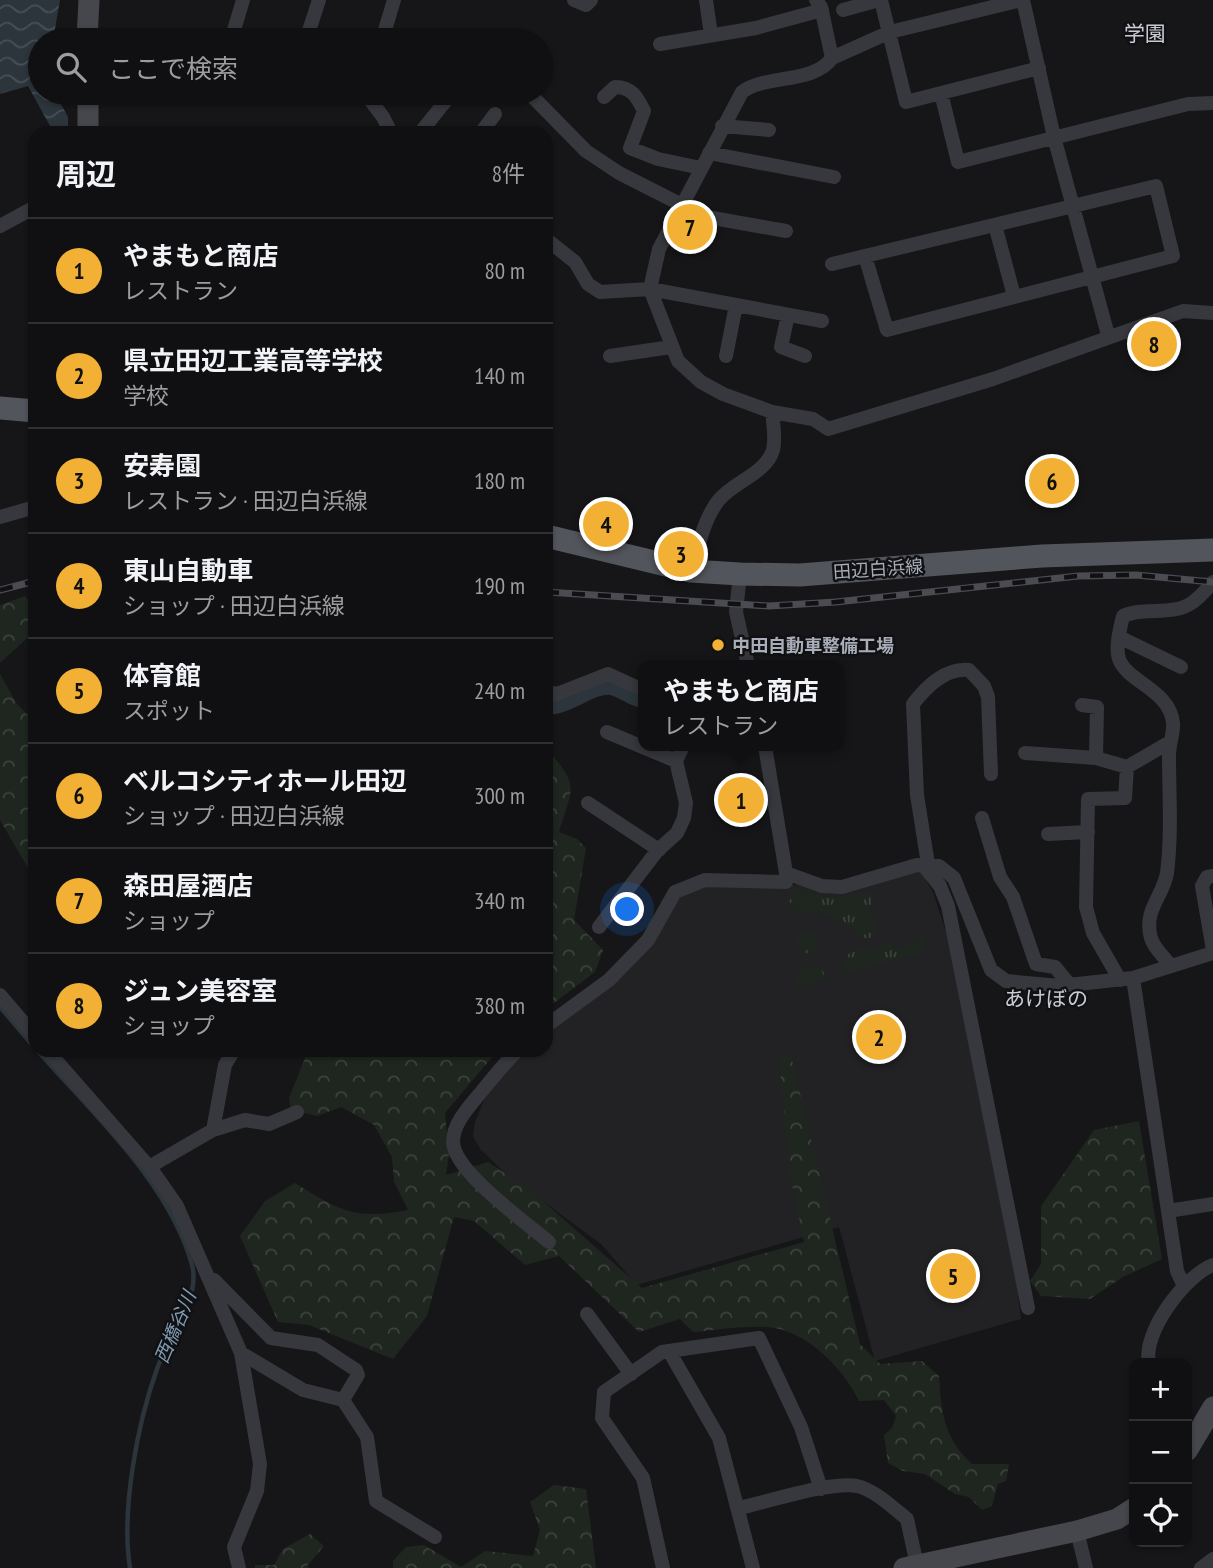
<!DOCTYPE html>
<html lang="ja">
<head>
<meta charset="utf-8">
<style>
	body { margin:0; font-family:"PT Sans Narrow","Noto Sans JP",sans-serif; background:#19191b; color:#f1f3f6 }
	.controls { position:absolute; right:21px; bottom:21px; display:grid; overflow:hidden; border-radius:14px; box-shadow:0 2px 5px #0004 }
	.controls button { width:63px; height:63px; display:grid; place-items:center; padding:0; border:0; border-bottom:2px solid #303032; background:#101012; color:#f1f3f6; font:35px sans-serif }
	.you { position:absolute; left:628px; top:910px; width:24px; height:24px; margin:-18px; border:5px solid #fff; border-radius:50%; background:#1a73e8; box-shadow:0 0 0 10px #1a73e833 }
	.badge { display:grid; place-items:center; width:46px; height:46px; border-radius:50%; background:#f2b134; color:#111; font-size:23px; font-weight:700 }
	.pin { position:absolute; translate:-50% -50%; border:4px solid #fff; box-shadow:0 2px 7px #0006 }
	.popup { position:absolute; left:638px; top:660px; width:206px; height:91px; box-sizing:border-box; display:grid; place-content:center; border-radius:14px; background:#101012; filter:drop-shadow(0 2px 5px #0005); font-size:23px; white-space:nowrap; color:#9c9d9f }
	.popup b { font-size:26px; color:#f1f3f6 }
	.popup::after { content:''; position:absolute; left:50%; top:100%; margin-left:-14px; border:14px solid transparent; border-top-color:#101012 }
	.list { margin:0; padding:0; list-style:none }
	h2 { display:flex; justify-content:space-between; align-items:center; height:91px; margin:0; padding:0 28px; font-size:30px }
	h2 small { font-size:23px; font-weight:400; color:#9c9d9f }
	.list li { display:grid; grid-template-columns:46px 1fr auto; gap:21px; align-items:center; box-sizing:border-box; height:105px; padding:0 28px; border-top:2px solid #303032 }
	.list b { display:block; font-size:26px; white-space:nowrap }
	.list p { margin:0; font-size:23px; white-space:nowrap; color:#9c9d9f }
	.list em { font-size:23px; font-style:normal; color:#9c9d9f }
	.icon { flex:none; width:38px; height:38px; fill:none; stroke:currentColor; stroke-width:2; stroke-linecap:round; stroke-linejoin:round }
	.map { position:relative; flex:none; width:1213px; height:1568px; overflow:hidden }
	.search { position:absolute; background:#101012; box-shadow:0 2px 5px #0004; left:28px; top:28px; width:525px; height:77px; display:flex; align-items:center; gap:18px; box-sizing:border-box; padding:0 24px; border-radius:38px; color:#9c9d9f; font-size:26px }
	.panel { position:absolute; background:#101012; box-shadow:0 2px 5px #0004; left:28px; top:126px; width:525px; height:931px; border-radius:21px }
	.map>svg:first-child { display:block }
	.built { fill:#222225 }
	.grass { fill:url(#grass-tufts) }
	.forest { fill:url(#forest-crowns) }
	.water { fill:url(#water-waves) }
	.lines { fill:none; stroke-linecap:round; stroke-linejoin:round }
	.stream { stroke:#2c353c; stroke-width:4.5 }
	.river { stroke:#2c353c; stroke-width:24 }
	.street { stroke:#37383d; stroke-width:14 }
	.secondary { stroke:#45474d; stroke-width:21 }
	.primary { stroke:#53555c; stroke-width:23 }
	.rail-casing { stroke:#4a4c52; stroke-width:7 }
	.rail { stroke:#111113; stroke-width:4.5; stroke-dasharray:13; stroke-linecap:butt }
	.poi-dot { fill:#f2b134; stroke:#111113; stroke-width:2.5 }
	.labels { text-anchor:middle; dominant-baseline:central; stroke-width:5; stroke-linejoin:round; paint-order:stroke }
	.street-label { font-size:18px; fill:#a8adb8; stroke:#111113 }
	.poi-label { font-size:18px; font-weight:bold; fill:#a8adb8; stroke:#111113; text-anchor:start }
	.water-label { font-size:19px; font-style:italic; fill:#7f9bb3; stroke:#111113 }
	.quarter-label { font-size:21px; fill:#c9ccd4; stroke:#111113 }
</style>
</head>
<body>
<div class="map">
<svg width="1213" height="1568" viewBox="0 0 1213 1568">
	<defs>
		<pattern id="grass-tufts" width="24" height="20" patternUnits="userSpaceOnUse" patternTransform="scale(1.75)"><rect width="24" height="20" fill="#1e261f"/><path d="M3 7l-1-3M5 7V3M7 7l1-3M15 17l-1-3M17 17v-4M19 17l1-3" fill="none" stroke="#3c433d"/></pattern>
		<pattern id="forest-crowns" width="20" height="18" patternUnits="userSpaceOnUse" patternTransform="scale(1.75)"><rect width="20" height="18" fill="#1e261f"/><path d="M2 6a3 3 0 1 1 6 0M12 15a3 3 0 1 1 6 0" fill="none" stroke="#3c433d"/></pattern>
		<pattern id="water-waves" width="16" height="10" patternUnits="userSpaceOnUse" patternTransform="scale(1.75)"><rect width="16" height="10" fill="#2c353c"/><path d="M0 5q4-4 8 0t8 0" fill="none" stroke="#485056"/></pattern>
	</defs>
	<rect width="100%" height="100%" fill="#161618"/>
	<!-- built -->
	<path class="built" d="M 917,865 L 933,892 L 957,966 L 1010,1231 L 1021,1319 L 875,1361 L 839,1227 L 637,1285 L 601,1244 L 506,1174 L 480,1149 L 473,1136 L 475,1122 L 484,1100 L 514,1061 L 524,1050 L 546,1050 L 546,1028 L 648,940 L 675,892 L 705,880 L 822,886 Z"/>
	<!-- grass -->
	<path class="grass" d="M 792,887 L 829,898 L 871,892 L 873,899 L 869,911 L 877,922 L 877,928 L 870,938 L 860,938 L 852,925 L 814,911 L 803,914 L 797,912 L 789,901 Z
		M796 942a11 11 0 1 1 22 0a11 11 0 1 1-22 0Z
		M 922,935 L 926,951 L 845,974 L 842,964 L 850,952 L 892,944 L 894,948 L 919,941 L 918,936 Z
		M 811,966 L 823,971 L 826,979 L 797,987 L 797,972 Z"/>
	<!-- forest -->
	<path class="forest" d="M 25,596 L 35,608 L 35,631 L 0,663 L 0,605 Z
		M 0,674 L 17,704 L 35,722 L 35,880 L 0,820 Z
		M 546,748 C 580,787 573,785 559,832 L 577,839 L 586,848 L 574,920 L 603,950 L 595,972 L 546,1009 Z
		M 302,1050 L 498,1050 L 445,1113 L 449,1154 L 446,1175 L 488,1162 L 529,1189 L 642,1288 L 804,1242 L 790,1174 L 779,1059 L 790,1052 L 860,1344 L 880,1364 L 922,1361 L 939,1376 C 941,1412 944,1438 972,1464 L 1009,1464 L 1006,1481 L 998,1484 L 992,1506 L 982,1510 L 969,1497 L 955,1494 L 925,1474 L 903,1471 L 888,1463 L 884,1435 L 892,1428 L 896,1416 L 884,1400 L 859,1401 C 845,1371 810,1334 775,1328 C 752,1324 717,1330 693,1332 L 680,1319 L 639,1332 L 559,1256 L 525,1265 L 474,1221 L 454,1217 L 427,1316 L 393,1359 L 309,1325 L 278,1322 L 240,1236 L 265,1201 L 295,1183 C 340,1211 354,1220 408,1210 L 394,1182 L 392,1157 L 374,1125 L 341,1107 L 317,1116 L 291,1110 L 289,1098 L 305,1058 Z
		M 1139,1121 L 1162,1259 L 1123,1277 L 1090,1299 L 1041,1296 L 1030,1281 L 1041,1264 L 1041,1206 L 1094,1130 Z
		M 554,1485 L 586,1489 L 596,1568 L 393,1568 L 393,1561 L 406,1547 L 424,1545 L 461,1567 L 485,1551 L 533,1556 L 540,1530 L 530,1502 Z
		M 310,1534 L 324,1546 L 307,1566 L 309,1568 L 255,1568 L 255,1565 L 274,1565 L 283,1549 Z"/>
	<!-- water -->
	<path class="water" d="M 0,0 L 60,0 L 53,40 L 40,40 L 40,93 L 55,93 L 68,117 L 68,133 L 54,133 L 28,86 L 0,94 Z"/>
	<g class="lines">
		<!-- stream -->
		<path class="stream" d="M 0,1007 L 35,1048
			M 37,1050 C 91,1112 170,1183 192,1265 C 201,1299 168,1337 157,1369 C 137,1425 121,1510 130,1568"/>
		<!-- river -->
		<path class="river" d="M 546,703 C 569,703 590,680 612,683 C 621,685 631,692 639,695"/>
		<!-- street -->
		<path class="street" d="M 574,0 L 586,5 L 591,0
			M 706,0 L 711,35
			M 816,0 L 821,7 L 832,58
			M 881,0 L 906,102 L 1039,68
			M 1021,0 L 890,32 L 832,58 C 814,84 766,74 742,92 L 659,249 L 650,289 L 678,361 L 701,382 L 723,394 L 772,412 L 813,419 L 828,429 L 993,379 L 1183,311 L 1213,313
			M 1023,0 L 1054,137 L 1108,335
			M 843,10 L 879,0
			M 231,40 L 243,0
			M 306,40 L 319,0
			M 382,40 L 394,0
			M 660,44 L 756,28 L 822,10
			M 529,93 L 586,151 L 619,173 L 682,205
			M 941,93 L 958,162 L 1188,104 L 1213,103
			M 368,97 L 383,117 L 391,133
			M 604,97 L 615,87 C 632,87 637,97 644,111 L 630,148 L 658,159 L 701,168
			M 722,126 L 769,130
			M 420,133 L 452,93
			M 481,133 L 495,114
			M 709,153 L 834,177
			M 679,212 L 786,231
			M 995,225 L 1014,296
			M 0,226 L 35,207
			M 546,239 L 575,262 L 588,284 L 600,292 L 650,289 L 822,321
			M 832,264 L 1156,186 L 1173,256 L 887,330 L 865,256
			M 788,315 L 781,347 L 805,356
			M 610,356 L 671,347
			M 726,356 L 736,305
			M 0,517 L 35,507
			M 691,571 C 698,548 703,521 718,501 C 732,482 766,474 773,450 C 776,439 773,423 772,412
			M 740,574 L 736,612 L 748,665
			M 1119,637 L 1181,667
			M 546,692 L 557,694 L 608,674 L 643,690
			M 1082,705 L 1097,707 L 1096,758
			M 607,732 L 676,761
			M 765,746 L 786,873 L 822,886 L 842,887 L 917,865 L 939,866 L 954,878 L 991,970 L 1006,981 L 1059,986 L 1133,978 L 1213,953
			M 1025,753 L 1096,758 L 1127,767 L 1170,742
			M 588,803 L 659,850
			M 982,818 L 1000,877 L 1013,897 L 1036,964 L 1055,967 L 1069,984
			M 1048,834 L 1088,832
			M 928,864 L 917,795 L 913,704 C 927,686 945,668 969,670 L 984,686 L 988,697 L 991,774
			M 923,865 L 940,886 L 948,906 L 1028,1308
			M 1213,876 L 1207,877 L 1202,886 L 1213,950
			M 599,927 L 657,851 L 677,833 L 684,818 L 686,803 L 676,761 L 683,746
			M 1170,965 C 1164,957 1153,947 1151,938 C 1143,910 1163,897 1167,873 C 1172,832 1169,795 1169,755 C 1169,744 1174,733 1173,723 C 1170,690 1127,682 1119,659 C 1115,647 1120,629 1123,616 C 1144,606 1173,617 1193,602 C 1200,597 1207,589 1213,582
			M 1133,978 L 1177,1271 L 1183,1284
			M 1120,980 L 1093,933 L 1086,907 L 1088,799 L 1125,798 L 1127,767
			M 0,995 L 35,1036
			M 546,1026 L 609,980 L 648,940 L 675,892 L 705,880 L 786,882
			M 47,1050 L 152,1170 L 177,1206 L 241,1353 L 260,1464 L 257,1491 L 234,1547 L 239,1568
			M 518,1050 C 505,1062 494,1077 482,1091 C 471,1105 453,1122 453,1142 C 454,1172 527,1223 549,1242
			M 213,1130 L 225,1065 L 234,1050
			M 149,1167 L 213,1130 L 245,1120 L 269,1124 L 297,1112
			M 1168,1211 L 1213,1204
			M 214,1280 L 271,1338 L 318,1345 L 356,1370 L 358,1375 L 343,1400
			M 587,1314 L 631,1374
			M 669,1351 L 719,1438 L 753,1568
			M 241,1353 L 303,1390 L 343,1400 L 367,1437 L 376,1501 L 435,1537
			M 1149,1363 C 1142,1332 1186,1275 1213,1265
			M 739,1508 C 768,1502 830,1481 857,1486 C 875,1490 893,1508 907,1519 L 917,1565
			M 1077,1531 L 1086,1568
			M 663,1568 L 643,1478 L 602,1418 L 604,1392 L 662,1352 L 759,1338 L 801,1427 L 821,1489
			M 1201,1568 L 1213,1559"/>
		<!-- secondary -->
		<path class="secondary" d="M 87,40 L 89,0
			M 88,93 L 88,133
			M 1187,1451 L 1213,1407
			M 904,1568 L 1077,1531 L 1117,1519 L 1134,1508"/>
		<!-- primary -->
		<path class="primary" d="M 0,408 L 35,411
			M 546,536 L 691,571 L 740,574 L 800,575 L 1042,556 L 1213,550"/>
		<!-- rail casing -->
		<g class="rail-casing">
			<path id="rail" d="M 0,590 L 35,581
				M 546,592 L 769,606 L 836,602 L 1078,576 L 1136,575 L 1213,582"/>
		</g>
		<!-- rail -->
		<use href="#rail" class="rail"/>
	</g>
	<!-- markers -->
	<circle class="poi-dot" cx="718" cy="645" r="7"/>
	<g class="labels">
		<!-- street labels -->
		<g class="street-label">
			<text transform="translate(878 569) rotate(-4)">田辺白浜線</text>
		</g>
		<!-- poi labels -->
		<g class="poi-label">
			<text x="732" y="645">中田自動車整備工場</text>
		</g>
		<!-- water labels -->
		<g class="water-label">
			<text transform="translate(175 1327) rotate(-67)">西橋谷川</text>
		</g>
		<!-- quarter labels -->
		<g class="quarter-label">
			<text x="1145" y="33">学園</text>
			<text x="1046" y="998">あけぼの</text>
		</g>
	</g>
</svg>
<div class="controls">
<button>+</button>
<button>−</button>
<button><svg class="icon" aria-label="locate" viewBox="0 0 24 24"><circle cx="12" cy="12" r="6"/><path d="M12 2v4M12 18v4M2 12h4M18 12h4"/></svg></button>
</div>
<div class="you"></div>
<div class="pin badge" style="left:741px;top:800px">1</div>
<div class="popup"><b>やまもと商店</b>レストラン</div>
<div class="pin badge" style="left:879px;top:1037px">2</div>
<div class="pin badge" style="left:681px;top:554px">3</div>
<div class="pin badge" style="left:606px;top:524px">4</div>
<div class="pin badge" style="left:953px;top:1276px">5</div>
<div class="pin badge" style="left:1052px;top:481px">6</div>
<div class="pin badge" style="left:690px;top:227px">7</div>
<div class="pin badge" style="left:1154px;top:344px">8</div>
<div class="search"><svg class="icon" aria-label="search" viewBox="0 0 24 24"><circle cx="10" cy="10" r="6"/><path d="M15 15l6 6"/></svg>ここで検索</div>
<section class="panel">
<h2>周辺<small>8件</small></h2>
<ul class="list">
<li><span class="badge">1</span><div><b>やまもと商店</b><p>レストラン</p></div><em>80 m</em></li>
<li><span class="badge">2</span><div><b>県立田辺工業高等学校</b><p>学校</p></div><em>140 m</em></li>
<li><span class="badge">3</span><div><b>安寿園</b><p>レストラン · 田辺白浜線</p></div><em>180 m</em></li>
<li><span class="badge">4</span><div><b>東山自動車</b><p>ショップ · 田辺白浜線</p></div><em>190 m</em></li>
<li><span class="badge">5</span><div><b>体育館</b><p>スポット</p></div><em>240 m</em></li>
<li><span class="badge">6</span><div><b>ベルコシティホール田辺</b><p>ショップ · 田辺白浜線</p></div><em>300 m</em></li>
<li><span class="badge">7</span><div><b>森田屋酒店</b><p>ショップ</p></div><em>340 m</em></li>
<li><span class="badge">8</span><div><b>ジュン美容室</b><p>ショップ</p></div><em>380 m</em></li>
</ul>
</section>
</div>
</body>
</html>
